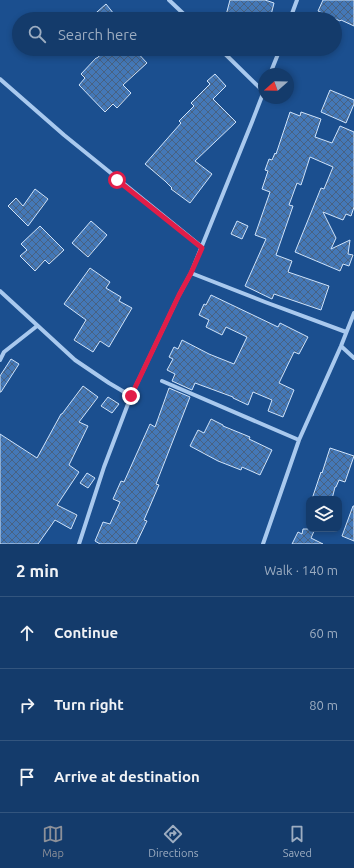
<!DOCTYPE html>
<html lang="en">
<head>
<meta charset="utf-8">
<style>
	body { margin:0; font-family:Ubuntu,sans-serif; background:#214673; color:#f1f3f6 }
	.controls { position:absolute; right:12px; bottom:12px; display:grid; overflow:hidden; border-radius:8px; box-shadow:0 2px 6px #0003 }
	.controls button { width:36px; height:36px; display:grid; place-items:center; padding:0; border:0; border-bottom:1px solid #33557e; background:#143b6b; color:#f1f3f6; font:20px sans-serif }
	.compass { position:absolute; left:258px; top:68px; width:36px; height:36px; border-radius:50%; background:#143b6b; box-shadow:0 2px 6px #0003; rotate:250deg }
	.stop { position:absolute; width:12px; height:12px; margin:-9px; border:3px solid #e11d48; border-radius:50%; background:#fff }
	.stop.end { background:#e11d48; border-color:#fff; box-shadow:0 1px 4px #0008 }
	.list { margin:0; padding:0; list-style:none }
	h2 { display:flex; justify-content:space-between; align-items:center; height:52px; margin:0; padding:0 16px; font-size:17px }
	h2 small { font-size:13px; font-weight:400; color:#9dadc1 }
	.list li { display:grid; grid-template-columns:26px 1fr auto; gap:12px; align-items:center; box-sizing:border-box; height:72px; padding:0 16px; border-top:1px solid #33557e }
	.list b { display:block; font-size:15px; white-space:nowrap }
	.list em { font-size:13px; font-style:normal; color:#9dadc1 }
	.icon { flex:none; width:22px; height:22px; fill:none; stroke:currentColor; stroke-width:2; stroke-linecap:round; stroke-linejoin:round }
	.map { position:relative; flex:none; width:354px; height:544px; overflow:hidden }
	.search { position:absolute; background:#143b6b; box-shadow:0 2px 6px #0003; left:12px; right:12px; top:12px; height:44px; display:flex; align-items:center; gap:10px; box-sizing:border-box; padding:0 14px; border-radius:22px; color:#9dadc1; font-size:15px }
	.sheet { height:268px; background:#143b6b }
	nav { display:flex; justify-content:space-around; align-items:center; box-sizing:border-box; height:56px; border-top:1px solid #33557e; background:#143b6b; font-size:11px; color:#9dadc1 }
	nav a { display:grid; justify-items:center; gap:2px }
	nav .on { color:#8c9099 }
	.map>svg:first-child { display:block }
	.building { fill:url(#building-cross-hatch); stroke:#cfe3fa }
	.lines { fill:none; stroke-linecap:round; stroke-linejoin:round }
	.street { stroke:#a9c9ee; stroke-width:4 }
	.route { stroke:#e11d48; stroke-width:5 }
</style>
</head>
<body>
<div class="map">
<svg width="354" height="544" viewBox="0 0 354 544">
	<defs>
		<pattern id="building-cross-hatch" width="8" height="8" patternUnits="userSpaceOnUse"><rect width="8" height="8" fill="#4478b7"/><path d="M0 0l8 8M0 8l8-8" fill="none" stroke="#486282"/></pattern>
	</defs>
	<rect width="100%" height="100%" fill="#1b4f8f"/>
	<!-- building -->
	<path class="building" d="M 230,0 L 265,0 L 274,3 L 270,19 L 225,19 Z
		M 323,0 L 354,0 L 354,26 L 341,20 L 340,21 L 318,11 Z
		M 106,4 L 118,19 L 89,19 Z
		M 107,49 L 134,49 L 147,63 L 123,85 L 131,93 L 117,108 L 113,104 L 105,112 L 79,85 L 85,78 L 81,74 L 96,58 L 97,58 Z
		M 215,74 L 226,86 L 213,99 L 236,122 L 195,161 L 212,174 L 190,203 L 171,189 L 172,188 L 165,181 L 145,164 L 181,123 L 179,121 L 194,106 L 191,103 L 210,84 L 207,81 Z
		M 330,90 L 354,100 L 354,104 L 346,123 L 321,112 Z
		M 290,112 L 300,116 L 301,112 L 321,119 L 315,137 L 332,143 L 340,126 L 354,132 L 354,207 L 351,216 L 346,214 L 343,220 L 323,212 L 336,238 L 331,249 L 350,240 L 348,254 L 353,255 L 349,266 L 343,264 L 340,271 L 295,252 L 321,188 L 324,189 L 333,167 L 310,157 L 301,185 L 297,183 L 289,205 L 293,206 L 276,255 L 292,261 L 288,272 L 329,286 L 321,310 L 274,294 L 272,299 L 245,286 L 266,239 L 255,235 L 270,192 L 262,189 L 268,171 L 265,170 L 269,159 L 272,160 L 275,153 L 276,154 Z
		M 35,189 L 48,199 L 28,226 L 8,206 L 16,198 L 23,206 Z
		M 91,221 L 107,235 L 88,257 L 72,243 Z
		M 237,221 L 248,226 L 242,239 L 231,234 Z
		M 40,226 L 64,250 L 49,264 L 45,260 L 35,271 L 20,256 L 27,250 L 21,244 Z
		M 90,268 L 110,282 L 106,288 L 121,297 L 119,301 L 132,308 L 109,347 L 100,341 L 93,352 L 74,340 L 86,320 L 64,304 Z
		M 211,295 L 278,327 L 280,323 L 308,337 L 299,354 L 294,352 L 279,383 L 294,390 L 283,417 L 268,411 L 272,400 L 253,392 L 248,405 L 233,398 L 233,397 L 195,383 L 192,390 L 172,381 L 175,374 L 167,370 L 173,359 L 169,357 L 174,347 L 178,349 L 182,340 L 209,354 L 234,364 L 247,337 L 226,327 L 222,335 L 206,327 L 209,320 L 199,315 L 204,304 L 206,305 Z
		M 11,359 L 19,364 L 1,392 L 0,392 L 0,376 Z
		M 83,386 L 98,397 L 79,422 L 88,426 L 69,465 L 79,472 L 57,505 L 77,515 L 71,529 L 55,520 L 38,544 L 0,544 L 0,434 L 37,458 L 61,414 L 62,414 Z
		M 169,388 L 190,397 L 156,484 L 159,485 L 144,520 L 147,521 L 136,544 L 100,544 L 95,541 L 103,522 L 110,524 L 120,502 L 113,499 L 121,481 L 124,482 L 150,424 L 155,427 Z
		M 108,397 L 119,404 L 112,413 L 101,406 Z
		M 211,419 L 223,425 L 223,426 L 250,437 L 249,439 L 272,450 L 260,475 L 242,467 L 241,470 L 218,461 L 190,446 L 198,430 L 204,433 Z
		M 330,448 L 354,456 L 345,482 L 339,480 L 336,487 L 335,487 L 332,499 L 312,499 L 321,472 L 322,473 Z
		M 87,473 L 95,478 L 88,488 L 80,483 Z
		M 353,506 L 354,506 L 354,541 L 342,536 Z
		M 303,529 L 315,529 L 311,538 L 323,544 L 292,544 L 298,532 L 302,534 Z"/>
	<g class="lines">
		<!-- street -->
		<path class="street" d="M 169,0 L 189,19
			M 290,19 L 297,0
			M 220,49 L 264,92
			M 270,74 L 280,49
			M 0,79 L 64,135 L 202,247
			M 191,273 L 265,302 L 346,332
			M 0,291 L 75,360 L 109,383 L 131,396
			M 341,346 L 354,358
			M 0,360 L 4,352 L 37,326
			M 162,381 L 299,440
			M 79,544 L 104,467 L 131,396 L 179,295 L 191,273 L 252,122 L 264,91
			M 263,544 L 299,440 L 341,346 L 354,313"/>
	</g>
	<g class="lines">
		<!-- route -->
		<path class="route" d="M 117,180 L 202,248 L 191,273 L 179,295 L 131,396"/>
	</g>
</svg>
<div class="controls">
<button><svg class="icon" aria-label="layers" viewBox="0 0 24 24"><path d="M12 4l9 5-9 5-9-5zM3 14l9 5 9-5"/></svg></button>
</div>
<svg class="compass" viewBox="-18 -18 36 36"><path d="M0-13l5 13h-10z" fill="#e53935"/><path d="M0 13l5-13h-10z" fill="#9dadc1"/></svg>
<div class="stop" style="left:117px;top:180px"></div>
<div class="stop end" style="left:131px;top:396px"></div>
<div class="search"><svg class="icon" aria-label="search" viewBox="0 0 24 24"><circle cx="10" cy="10" r="6"/><path d="M15 15l6 6"/></svg>Search here</div>
</div>
<section class="sheet">
<h2>2 min<small>Walk · 140 m</small></h2>
<ul class="list">
<li><svg class="icon" aria-label="ahead" viewBox="0 0 24 24"><path d="M12 20V5M6 11l6-6 6 6"/></svg><div><b>Continue</b></div><em>60 m</em></li>
<li><svg class="icon" aria-label="right" viewBox="0 0 24 24"><path d="M7 20v-9h11M14 6l5 5-5 5"/></svg><div><b>Turn right</b></div><em>80 m</em></li>
<li><svg class="icon" aria-label="arrive" viewBox="0 0 24 24"><path d="M6 21V4h12l-3 4 3 4H6"/></svg><div><b>Arrive at destination</b></div></li>
</ul>
</section>
<nav>
<a class="on"><svg class="icon" aria-label="map" viewBox="0 0 24 24"><path d="M3 6l6-2 6 2 6-2v14l-6 2-6-2-6 2zM9 4v14M15 6v14"/></svg>Map</a>
<a><svg class="icon" aria-label="directions" viewBox="0 0 24 24"><path d="M12 3l9 9-9 9-9-9zM9 14v-3h6M13 9l2 2-2 2"/></svg>Directions</a>
<a><svg class="icon" aria-label="saved" viewBox="0 0 24 24"><path d="M7 4h10v16l-5-4-5 4z"/></svg>Saved</a>
</nav>
</body>
</html>
